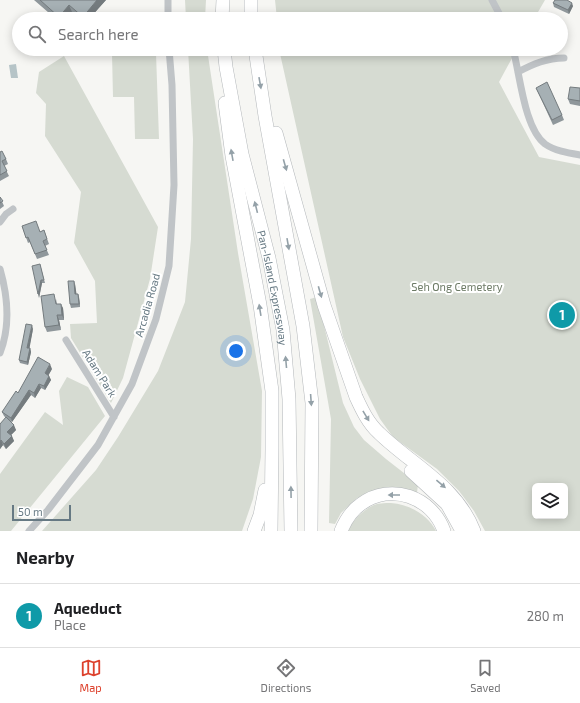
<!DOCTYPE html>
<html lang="en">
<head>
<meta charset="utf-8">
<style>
	body { margin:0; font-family:"Exo 2",sans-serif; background:#f6f6f6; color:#202124 }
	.controls { position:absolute; right:12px; bottom:12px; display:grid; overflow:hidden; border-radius:6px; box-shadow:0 2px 10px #0003 }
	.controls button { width:36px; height:36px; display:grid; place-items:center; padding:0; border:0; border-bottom:1px solid #e0e0e0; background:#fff; color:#202124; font:20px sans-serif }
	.scale { position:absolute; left:12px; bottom:10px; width:59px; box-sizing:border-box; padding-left:4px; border:2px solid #667983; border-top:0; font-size:11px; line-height:14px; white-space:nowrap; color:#667983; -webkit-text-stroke:3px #fff; paint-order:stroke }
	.you { position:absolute; left:236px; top:351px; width:14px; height:14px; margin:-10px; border:3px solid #fff; border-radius:50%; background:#1a73e8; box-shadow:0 0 0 6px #1a73e833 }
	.badge { display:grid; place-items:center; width:26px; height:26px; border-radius:50%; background:#dd412c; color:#fff; font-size:13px; font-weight:700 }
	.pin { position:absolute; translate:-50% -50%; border:2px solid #fff; box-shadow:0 1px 4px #0006 }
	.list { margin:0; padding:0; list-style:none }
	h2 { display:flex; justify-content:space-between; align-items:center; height:52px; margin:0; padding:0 16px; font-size:17px }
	h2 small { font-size:13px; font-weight:400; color:#757577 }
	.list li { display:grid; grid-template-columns:26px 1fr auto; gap:12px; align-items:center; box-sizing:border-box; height:64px; padding:0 16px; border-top:1px solid #e0e0e0 }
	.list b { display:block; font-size:15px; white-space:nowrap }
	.list p { margin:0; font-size:13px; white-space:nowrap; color:#757577 }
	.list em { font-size:13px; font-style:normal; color:#757577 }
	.icon { flex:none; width:22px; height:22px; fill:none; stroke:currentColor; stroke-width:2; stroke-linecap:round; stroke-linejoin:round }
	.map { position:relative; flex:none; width:580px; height:531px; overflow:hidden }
	.search { position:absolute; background:#fff; box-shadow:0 2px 10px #0003; left:12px; right:12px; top:12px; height:44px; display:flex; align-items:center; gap:10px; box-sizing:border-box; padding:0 14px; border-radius:22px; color:#757577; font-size:15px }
	.sheet { height:116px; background:#fff }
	nav { display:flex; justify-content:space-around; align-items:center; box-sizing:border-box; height:56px; border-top:1px solid #e0e0e0; background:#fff; font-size:11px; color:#757577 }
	nav a { display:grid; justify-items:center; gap:2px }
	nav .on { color:#dd412c }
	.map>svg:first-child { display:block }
	.green { fill:#d6dbd2; fill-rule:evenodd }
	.water { fill:#b6c4c7 }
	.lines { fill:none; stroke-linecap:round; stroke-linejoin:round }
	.motorway-casing { stroke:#b3b7ba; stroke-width:14 }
	.minor { stroke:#c0c4c7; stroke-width:7 }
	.motorway { stroke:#fff; stroke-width:13 }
	.wall { fill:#8f979b }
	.shaded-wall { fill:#747b7e }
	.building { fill:#a6b0b4; stroke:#747b7e }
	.oneway { fill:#94a1a8 }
	.labels { text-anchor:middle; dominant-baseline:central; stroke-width:4; stroke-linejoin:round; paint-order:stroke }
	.park-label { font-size:11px; fill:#6c7a65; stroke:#fff }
	.street-label { font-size:11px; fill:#667983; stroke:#fff }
</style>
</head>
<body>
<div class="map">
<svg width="580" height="531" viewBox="0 0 580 531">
	<rect width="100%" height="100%" fill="#f6f6f3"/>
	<!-- green -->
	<path class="green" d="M 185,0 L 206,0 L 205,19 L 186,19 Z
		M 275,0 L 545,0 L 534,19 L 277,19 Z
		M 188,49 L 207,49 L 238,253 L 262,391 L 261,457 L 253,499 L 242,531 L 42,531 L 96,470 L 118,437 L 158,371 L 185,302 L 191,239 L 193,139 Z
		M 279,49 L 517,49 L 499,82 L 539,157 L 580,165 L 580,531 L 485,531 L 474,511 L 459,491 L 437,469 L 393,437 L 380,419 L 360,379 L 343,337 ZM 535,486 L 565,486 L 565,516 L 535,516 Z
		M 156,53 L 159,139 L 135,139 L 134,97 L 113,97 L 112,54 Z
		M 64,56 L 158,227 L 150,279 L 123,378 L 111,403 L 71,338 L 70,324 L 97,323 L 95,281 L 74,243 L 81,192 L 45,136 L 46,104 L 36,93 L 39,72 Z
		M 317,297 L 343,403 L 354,427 L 364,440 L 386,459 L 418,484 L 417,493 L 379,489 L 357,498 L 341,513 L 335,524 L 329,523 L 331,419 L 310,299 Z
		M 67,377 L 88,387 L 105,416 L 11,531 L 0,531 L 0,474 L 45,412 L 63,425 L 59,391 Z
		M 391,503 C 409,504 428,515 436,531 L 348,531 C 352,521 362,511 372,506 C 377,503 385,503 391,503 Z"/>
	<!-- water -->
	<path class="water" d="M 16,64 L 18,78 L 11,78 L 9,65 Z"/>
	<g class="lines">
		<!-- motorway casing -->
		<g class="motorway-casing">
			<g id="motorway">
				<path d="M 222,19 L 223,0"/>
				<path d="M 251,19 L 251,0"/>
				<path id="s1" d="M 224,49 L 226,67 L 242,154 L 269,258 L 283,330 L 289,399 L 291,531"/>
				<path d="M 255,49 L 265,116 L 303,326 L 312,403 L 311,531"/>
				<path d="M 225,103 L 232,156 L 260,305 L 272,391 L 272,449 L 271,531"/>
				<path d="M 276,133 L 324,305 L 356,397 C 362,410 368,423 379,433 C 413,466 456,485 474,531"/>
				<path d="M 411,471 L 447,504 L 462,531"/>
				<path d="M 254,531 L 260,515 L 265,490"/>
				<path d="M 341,531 C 345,521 351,511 361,504 C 391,482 432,497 444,531"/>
			</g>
		</g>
		<!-- minor -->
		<path class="minor" d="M 168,0 L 168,19
			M 492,0 L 502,19
			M 513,49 C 520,74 524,128 545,144 C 555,151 568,153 580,155
			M 518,72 C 533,64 547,58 564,58
			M 0,222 L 6,214 L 13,209
			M 0,269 C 8,297 11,325 0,353
			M 66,340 L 114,417
			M 29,531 L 48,510 L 98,445 L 132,384 L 156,319 L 169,266 L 174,185 L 172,85 L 169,49"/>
		<!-- motorway -->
		<use href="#motorway" class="motorway"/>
	</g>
	<!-- wall -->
	<path class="wall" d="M 34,0 L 106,0 L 89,19 L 80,19 L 72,12 L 66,19 L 56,19 Z
		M 553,3 L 573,6 L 569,14 L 554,7 Z
		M 546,49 L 554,49 L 553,52 Z
		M 536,88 L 562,115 L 564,120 L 553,125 Z
		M 580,88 L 580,106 L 570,104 L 568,99 Z
		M 0,152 L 6,159 L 8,164 L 4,166 L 9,176 L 0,181 Z
		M 0,197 L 4,206 L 0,209 Z
		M 22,226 L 40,232 L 44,230 L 49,244 L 45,246 L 49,255 L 37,259 L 30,242 L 28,243 Z
		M 40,264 L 45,283 L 42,283 L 39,298 Z
		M 75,284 L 76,294 L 78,294 L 79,297 L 80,307 L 71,308 L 70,304 Z
		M 56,299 L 57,304 L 63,308 L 64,320 L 59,320 L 61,330 L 47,332 L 45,327 Z
		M 33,329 L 29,348 L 30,348 L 31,352 L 28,365 L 20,363 L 19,360 Z
		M 52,369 L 48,375 L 49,376 L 51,380 L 45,390 L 41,388 L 35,398 L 31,395 L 12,422 L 9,420 L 16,430 L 11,435 L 14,441 L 6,449 L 3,445 L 0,449 L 0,424 L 6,418 L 4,416 L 2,412 L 18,393 Z"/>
	<!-- shaded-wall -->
	<path class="shaded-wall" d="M 97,0 L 106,0 L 89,19 L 83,19 L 83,17 Z
		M 572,3 L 573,6 L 569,14 L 568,10 Z
		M 69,5 L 72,12 L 66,19 L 60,19 L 59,17 Z
		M 41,280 L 42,283 L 39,298 L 38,294 Z
		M 74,281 L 75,284 L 77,297 L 75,294 Z
		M 78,294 L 79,297 L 80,307 L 79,304 Z
		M 61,304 L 63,308 L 64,320 L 62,315 Z
		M 57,315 L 59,320 L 61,330 L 59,325 Z
		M 32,325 L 33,329 L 29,351 L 27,348 Z
		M 30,348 L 31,352 L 28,365 L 27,362 Z
		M 50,364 L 52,369 L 47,378 L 45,373 Z
		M 49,376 L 51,380 L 45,390 L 44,386 Z
		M 39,384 L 41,388 L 35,398 L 34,393 Z
		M 29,390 L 31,395 L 12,422 L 11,418 Z
		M 14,425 L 16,430 L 9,437 L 7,432 Z
		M 12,436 L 14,441 L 6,449 L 4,444 Z
		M 1,440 L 3,445 L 0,449 L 0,442 Z"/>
	<!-- building -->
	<path class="building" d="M 40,0 L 97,0 L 83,17 L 69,5 L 59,17 Z
		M 555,0 L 567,0 L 572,3 L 568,10 L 553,3 Z
		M 547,82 L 562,115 L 552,120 L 536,88 Z
		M 570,87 L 580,88 L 580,101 L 568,99 Z
		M 2,151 L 6,159 L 2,161 L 7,171 L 0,175 L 0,152 Z
		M 0,197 L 3,201 L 0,203 Z
		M 36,221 L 40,232 L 44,230 L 47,239 L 43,241 L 47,250 L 35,254 L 28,237 L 26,238 L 22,226 Z
		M 40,264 L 44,280 L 41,280 L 38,294 L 32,266 Z
		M 68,281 L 74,281 L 75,294 L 78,294 L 79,304 L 70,304 Z
		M 54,294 L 56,304 L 61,304 L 62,315 L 57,315 L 59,325 L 45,327 L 41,296 Z
		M 26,324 L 32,325 L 27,348 L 30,348 L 27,362 L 19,360 Z
		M 38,357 L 50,364 L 45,373 L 49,376 L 44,386 L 39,384 L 34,393 L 29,390 L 11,418 L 2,412 L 16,391 L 18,393 Z
		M 6,417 L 14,425 L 7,432 L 12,436 L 4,444 L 1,440 L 0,442 L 0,424 Z"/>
	<!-- one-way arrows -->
	<defs><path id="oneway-solid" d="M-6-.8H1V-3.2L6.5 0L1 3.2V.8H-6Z"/></defs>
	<g class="oneway">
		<use href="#oneway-solid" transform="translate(260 83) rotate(80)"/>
		<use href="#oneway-solid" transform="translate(232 155) rotate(-100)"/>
		<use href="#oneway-solid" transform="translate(285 165) rotate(74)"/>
		<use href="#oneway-solid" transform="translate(256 207) rotate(-104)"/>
		<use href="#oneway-solid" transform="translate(288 244) rotate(80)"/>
		<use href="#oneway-solid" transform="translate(320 292) rotate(74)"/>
		<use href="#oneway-solid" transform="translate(260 310) rotate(-99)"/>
		<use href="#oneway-solid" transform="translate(286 362) rotate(-95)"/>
		<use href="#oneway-solid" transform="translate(311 400) rotate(86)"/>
		<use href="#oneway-solid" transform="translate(366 416) rotate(59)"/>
		<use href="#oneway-solid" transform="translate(441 484) rotate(40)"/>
		<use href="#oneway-solid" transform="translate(291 492) rotate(-91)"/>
		<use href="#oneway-solid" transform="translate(394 495) rotate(-180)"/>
	</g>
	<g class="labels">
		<!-- park labels -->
		<g class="park-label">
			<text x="457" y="286">Seh Ong Cemetery</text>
		</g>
		<!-- street labels -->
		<g class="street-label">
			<text stroke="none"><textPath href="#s1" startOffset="244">Pan-Island Expressway</textPath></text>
			<text transform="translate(147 305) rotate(-74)">Arcadia Road</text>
			<text transform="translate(100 373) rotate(58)">Adam Park</text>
		</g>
	</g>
</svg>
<div class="controls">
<button><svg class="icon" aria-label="layers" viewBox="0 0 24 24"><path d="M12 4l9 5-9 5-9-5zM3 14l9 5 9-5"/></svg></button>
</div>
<div class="scale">50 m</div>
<div class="you"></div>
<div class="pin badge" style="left:562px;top:315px;background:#0f9aa8">1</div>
<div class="search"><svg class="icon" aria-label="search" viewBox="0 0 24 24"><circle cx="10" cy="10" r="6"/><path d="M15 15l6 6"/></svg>Search here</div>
</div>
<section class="sheet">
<h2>Nearby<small></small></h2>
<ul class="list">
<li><span class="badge" style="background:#0f9aa8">1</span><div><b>Aqueduct</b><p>Place</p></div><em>280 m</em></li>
</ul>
</section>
<nav>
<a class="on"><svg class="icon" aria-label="map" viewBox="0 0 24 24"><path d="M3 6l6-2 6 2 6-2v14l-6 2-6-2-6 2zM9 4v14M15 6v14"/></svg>Map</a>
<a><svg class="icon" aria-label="directions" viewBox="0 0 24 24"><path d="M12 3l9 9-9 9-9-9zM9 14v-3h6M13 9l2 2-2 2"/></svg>Directions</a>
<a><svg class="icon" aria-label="saved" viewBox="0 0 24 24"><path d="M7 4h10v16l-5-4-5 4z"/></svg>Saved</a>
</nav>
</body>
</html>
